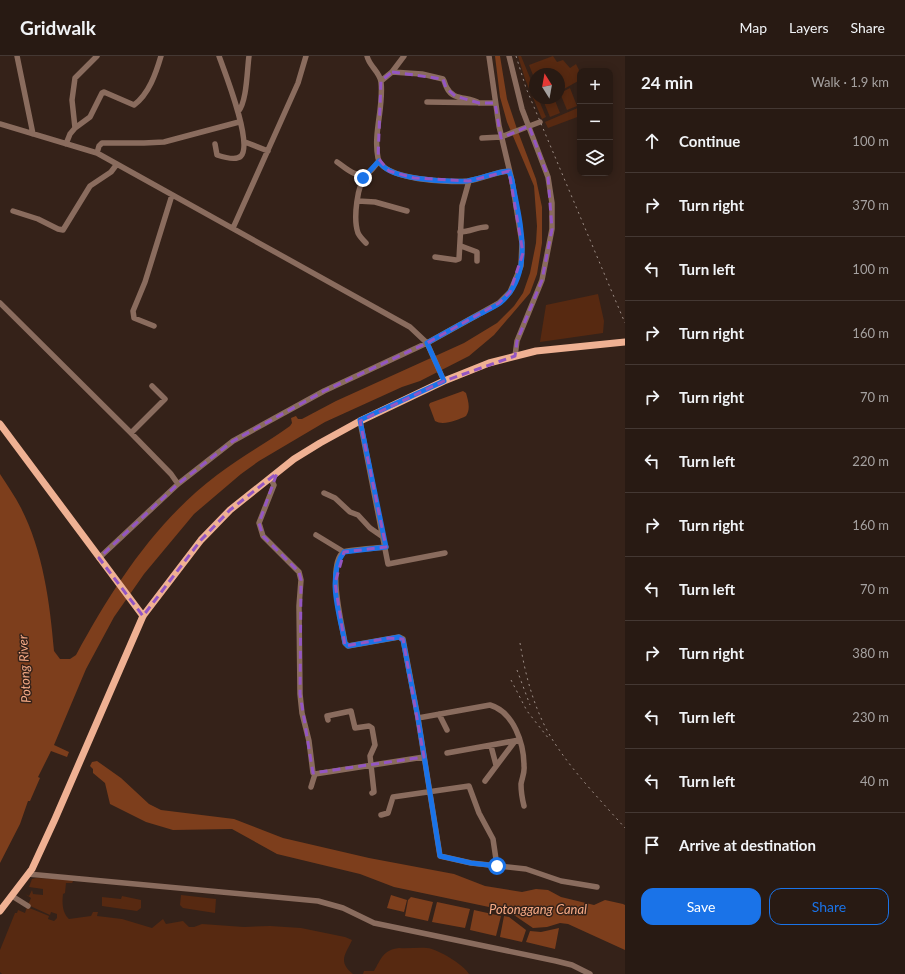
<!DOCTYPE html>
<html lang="en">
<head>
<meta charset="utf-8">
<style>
	body { margin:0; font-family:Lato,sans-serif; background:#342721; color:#f1f3f6 }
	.controls { position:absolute; right:12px; top:12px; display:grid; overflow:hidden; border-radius:8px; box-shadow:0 2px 10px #0003 }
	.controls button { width:36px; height:36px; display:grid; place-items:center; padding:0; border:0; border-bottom:1px solid #443833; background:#281a13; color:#f1f3f6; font:20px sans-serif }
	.compass { position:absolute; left:529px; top:12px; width:36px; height:36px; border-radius:50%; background:#281a13; box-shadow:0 2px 10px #0003; rotate:349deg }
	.stop { position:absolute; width:12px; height:12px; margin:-9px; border:3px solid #1a73e8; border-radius:50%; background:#fff }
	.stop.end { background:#1a73e8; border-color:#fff; box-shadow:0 1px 4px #0008 }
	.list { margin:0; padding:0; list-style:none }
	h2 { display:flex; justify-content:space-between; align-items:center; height:52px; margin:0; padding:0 16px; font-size:17px }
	h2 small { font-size:13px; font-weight:400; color:#a5a1a0 }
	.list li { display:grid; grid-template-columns:26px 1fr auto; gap:12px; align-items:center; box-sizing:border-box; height:64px; padding:0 16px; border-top:1px solid #443833 }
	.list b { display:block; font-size:15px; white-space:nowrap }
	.list em { font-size:13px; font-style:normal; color:#a5a1a0 }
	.actions { display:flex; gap:8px; padding:12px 16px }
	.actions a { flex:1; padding:9px 0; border:1px solid #1a73e8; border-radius:12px; text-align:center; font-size:14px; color:#1a73e8 }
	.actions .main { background:#1a73e8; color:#fff }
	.icon { flex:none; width:22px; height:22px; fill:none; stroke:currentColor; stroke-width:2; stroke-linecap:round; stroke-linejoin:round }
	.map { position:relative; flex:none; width:625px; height:918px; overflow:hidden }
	header { display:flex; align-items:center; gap:24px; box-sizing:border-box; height:56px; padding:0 20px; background:#281a13; border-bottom:1px solid #443833 }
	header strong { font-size:19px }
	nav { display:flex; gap:22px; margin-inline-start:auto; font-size:14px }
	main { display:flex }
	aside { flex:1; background:#281a13 }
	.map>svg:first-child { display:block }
	.green { fill:#572911 }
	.water { fill:#7d3e1c }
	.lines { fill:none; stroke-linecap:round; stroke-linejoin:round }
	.minor { stroke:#8a6c5e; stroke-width:5.5 }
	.major { stroke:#efb193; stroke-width:7 }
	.rail { stroke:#9d8e87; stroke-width:1; stroke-dasharray:2 4; stroke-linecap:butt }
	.route { stroke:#1a73e8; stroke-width:5 }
	.marked { fill:none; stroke:#9456c3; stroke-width:3; stroke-dasharray:8 5; stroke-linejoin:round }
	.labels { text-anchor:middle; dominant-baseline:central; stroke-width:3; stroke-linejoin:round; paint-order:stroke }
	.water-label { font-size:13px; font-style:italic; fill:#f6aa86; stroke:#352219 }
</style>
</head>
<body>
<header>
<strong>Gridwalk</strong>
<nav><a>Map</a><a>Layers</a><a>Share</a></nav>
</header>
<main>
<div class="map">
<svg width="625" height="918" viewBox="0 0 625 918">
	<rect width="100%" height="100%" fill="#352219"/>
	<!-- green -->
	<path class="green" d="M 518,0 L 521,0 L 535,34 L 535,42 L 538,42 L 546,61 L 542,63 L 525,23 Z
		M 553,0 L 557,6 L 563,4 L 570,12 L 576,8 L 580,16 L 580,24 L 562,34 L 560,32 L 562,31 L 559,18 L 535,18 L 535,24 L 529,9 Z
		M 570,32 L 577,50 L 567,54 L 560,37 Z
		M 547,42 L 554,42 L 560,57 L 550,61 L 543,44 Z
		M 580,51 L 580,60 L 548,72 L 545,66 Z
		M 598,238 L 604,265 L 603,277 L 540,286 L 546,249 Z
		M 36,822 L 74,824 L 72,827 L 66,827 L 65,837 L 63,838 C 62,846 62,857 69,863 L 91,860 L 93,856 L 98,856 L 97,860 L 122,863 L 152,872 L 163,863 L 166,868 L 183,865 L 189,871 L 194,871 L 202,868 L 244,871 L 270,870 L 301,872 L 345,881 L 352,884 C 346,898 337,905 353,918 L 2,918 L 0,916 L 0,894 L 15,857 L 17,857 L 18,854 L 25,857 L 27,851 L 49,860 L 48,863 L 54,865 L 57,862 L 57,858 L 51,856 L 50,859 L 28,849 L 31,842 L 25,838 L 29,840 L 32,834 L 33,838 L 43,839 L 43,833 L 29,831 L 32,823 Z
		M 181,839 L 216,843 L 215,857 L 183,852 L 180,849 Z
		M 122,840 L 141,844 L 141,852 L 137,855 L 102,850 L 102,841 L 121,843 Z
		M 399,892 C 408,893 418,891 427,892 C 438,893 464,909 469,918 L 363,918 L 364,915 L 374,915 C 381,903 383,894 399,892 Z"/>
	<!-- water -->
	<path class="water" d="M 495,0 L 500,0 L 507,43 L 517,73 L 536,123 L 542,151 L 542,187 L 537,218 L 530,237 L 494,279 L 469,300 L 420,325 L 402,331 L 325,366 L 259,405 L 241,418 L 194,458 L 144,518 L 114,561 L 86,613 L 54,689 L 69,696 L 67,701 L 51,695 L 38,721 L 40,722 L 30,745 L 28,745 L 20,768 L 0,807 L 0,418 C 7,429 15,440 21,452 C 43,495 50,547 54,595 L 60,603 L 70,603 L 76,599 C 113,531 155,466 217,419 C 241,401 266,387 290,370 L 292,367 L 291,362 L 296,360 L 298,363 L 302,363 L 336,345 L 464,287 L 497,267 L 514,250 L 523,237 L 530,217 L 536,187 L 537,170 L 534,130 L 507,66 L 500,41 Z
		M 463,335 L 466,337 C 468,344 471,353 466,360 C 458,364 443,370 435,365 L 429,349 L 430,347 Z
		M 97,705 L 121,722 L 149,748 L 161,754 L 234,763 L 283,782 L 369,802 L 454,818 L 485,830 L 522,836 L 536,833 L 548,834 L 561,841 L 594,849 L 605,844 L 623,848 L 625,849 L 625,894 L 568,868 L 560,867 L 547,871 L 533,872 L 508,855 L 394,831 L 360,818 L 277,798 L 232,773 L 173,774 L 146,766 L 110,748 L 105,727 L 93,717 L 93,713 L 90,710 L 92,706 Z
		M 391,839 L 407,844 L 404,856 L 387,852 Z
		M 411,841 L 433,846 L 428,865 L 405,860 L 408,844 Z
		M 437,846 L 470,853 L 465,872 L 432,866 Z
		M 474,854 L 501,860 L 496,880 L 470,874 Z
		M 504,860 L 509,861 L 526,874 L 522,886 L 500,881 Z
		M 559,872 L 555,893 L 526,886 L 530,875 L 541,876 Z"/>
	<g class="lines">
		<!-- minor -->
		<path class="minor" d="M 17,0 L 33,78
			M 367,0 C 369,10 380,16 381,26 C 384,51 373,77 378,102 C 382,124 450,127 468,125 C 482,123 495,116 509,115
			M 509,0 L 522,53 L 548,121 L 552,147 L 552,173 L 542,224 L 517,285 L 515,300
			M 392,16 L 422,18 L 443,23 C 445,26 445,29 447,32 C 453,45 469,40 479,47
			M 381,25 L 392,16 L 404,0
			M 427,46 L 495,47
			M 238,56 C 247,46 247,14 249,0
			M 0,68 L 97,97 L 410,271 L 427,287 L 444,325
			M 75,72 L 90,61 L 102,37 L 104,36 L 134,49 C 149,38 156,17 161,0
			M 482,82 L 501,81 L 540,66
			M 245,86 L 268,95
			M 66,88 L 70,78 L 75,72 L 72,44 L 75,22 L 97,0
			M 215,88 L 217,99 C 223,101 236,105 241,100 C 253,87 225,17 219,0
			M 97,97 L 99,90 L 102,87 L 144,87 L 164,86 L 239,66
			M 337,106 C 346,112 356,123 368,117 C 372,115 375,109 379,105
			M 358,145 L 375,146 L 407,155
			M 13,155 L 38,163 L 58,173 L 63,174 L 90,130 L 111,116 L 117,108
			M 233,172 L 298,27 L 306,0
			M 460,176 C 470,176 477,171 486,171
			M 366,187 C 363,184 360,181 358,177 C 353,163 357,128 367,117
			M 461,190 L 477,196 L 477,205
			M 435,201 L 456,204 L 459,203 L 462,150 L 469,125
			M 0,247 L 131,377 L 171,418 L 178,428
			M 154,270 L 134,262 L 133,255 L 145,226 L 172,139
			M 360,365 L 388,508 L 445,497
			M 131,377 L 165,343 L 152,330
			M 270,422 L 274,429 L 259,467 L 263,480 L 299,516 L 301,524 L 299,550 L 300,638 L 302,657 L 309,685 L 313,717 L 315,718 L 424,701
			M 324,437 L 335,442 L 350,456 L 358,459 L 370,472 L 383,481
			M 316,479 L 344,496
			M 386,491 C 379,492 346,494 343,496 C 327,510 342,568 345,587 L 348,590 L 399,581 L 403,583 L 418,662 L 440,800 L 471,807 L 526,813 L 561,825 L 597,831
			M 99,502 L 178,428 L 233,385 L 324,335 L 427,287 L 499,247 L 510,236 L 521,210 L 522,187 L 512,125 L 499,70 L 489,0
			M 439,658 L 447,674
			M 418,662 L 490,649 C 514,656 524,688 524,710 C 525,716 522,722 521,728 C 521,736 522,742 524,750
			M 328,664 L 327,660 L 351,655 L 355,672 L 369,670 L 372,672 L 375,689 L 370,700 L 374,736 L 372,737
			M 491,690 L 496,709
			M 447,697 L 519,684
			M 485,725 L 515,685
			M 311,731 L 315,718
			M 381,759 L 388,757 L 393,741 L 469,730 L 479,757 L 493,783 L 497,810
			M 28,818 L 318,845 L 343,852 L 374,867 L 556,905 L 572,909 L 590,918
			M 12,840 L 28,850"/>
		<!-- major -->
		<path class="major" d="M 0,368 L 143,560
			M 0,855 L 32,813 L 55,763 L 143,560 L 201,484 L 230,454 L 294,403 L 320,387 L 360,365 L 444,325 L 489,307 L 536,295 L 625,286"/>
		<!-- rail -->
		<path class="rail" d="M 516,0 L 526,32 L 625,267
			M 520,587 C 526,623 536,661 558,692 C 576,719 603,747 625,772
			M 517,614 L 530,649
			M 511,624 L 527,655 L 549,683"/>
	</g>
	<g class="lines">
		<!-- route -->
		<path class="route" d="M 363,122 L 379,105 C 387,124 448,126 467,125 C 481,123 495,116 509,115 L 512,124 C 519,163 536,217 500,247 C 493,252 483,256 476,260 C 459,269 443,278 427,287 L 444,325 L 360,364 L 386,491 L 344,496 C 326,520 340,560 345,587 L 348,590 L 399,581 L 403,584 L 418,662 L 440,800 L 471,807 L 497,810"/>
	</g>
	<!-- marked area -->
	<path class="marked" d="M 392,16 L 443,23 L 446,32 L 455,40 L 479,47 L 495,47 L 501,82 L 529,70 L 548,121 L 552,173 L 542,224 L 517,285 L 515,300 L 444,325 L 360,365 L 386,491 L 344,496 L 335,527 L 345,590 L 389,582 L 403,583 L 424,701 L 313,717 L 300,638 L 301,524 L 299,516 L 263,480 L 259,467 L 277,417 L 230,454 L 201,484 L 143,560 L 99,502 L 178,428 L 233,385 L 324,335 L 427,287 L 499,247 L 510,236 L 523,197 L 509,115 L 469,125 L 414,122 L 389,115 L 378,102 L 381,25 Z"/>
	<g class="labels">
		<!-- water labels -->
		<g class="water-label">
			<text transform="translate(24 613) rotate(-93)">Potong River</text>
			<text x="538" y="853">Potonggang Canal</text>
		</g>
	</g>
</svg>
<div class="controls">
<button>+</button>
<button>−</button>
<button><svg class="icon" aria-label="layers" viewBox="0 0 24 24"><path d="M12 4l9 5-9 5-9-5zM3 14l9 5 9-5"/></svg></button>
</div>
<svg class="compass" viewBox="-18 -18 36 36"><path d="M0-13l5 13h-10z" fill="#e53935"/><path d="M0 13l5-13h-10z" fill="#a5a1a0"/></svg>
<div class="stop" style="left:497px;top:810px"></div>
<div class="stop end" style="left:363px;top:122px"></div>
</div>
<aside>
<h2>24 min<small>Walk · 1.9 km</small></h2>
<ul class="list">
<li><svg class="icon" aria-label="ahead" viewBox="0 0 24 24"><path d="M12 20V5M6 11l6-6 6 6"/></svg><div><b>Continue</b></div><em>100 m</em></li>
<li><svg class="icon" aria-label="right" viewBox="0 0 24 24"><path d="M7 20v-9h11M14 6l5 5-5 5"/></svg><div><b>Turn right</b></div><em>370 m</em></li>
<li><svg class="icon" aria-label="left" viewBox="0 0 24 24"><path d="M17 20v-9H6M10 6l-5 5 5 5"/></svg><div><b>Turn left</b></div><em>100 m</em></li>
<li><svg class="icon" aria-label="right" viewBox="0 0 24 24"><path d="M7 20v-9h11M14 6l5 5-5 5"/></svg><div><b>Turn right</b></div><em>160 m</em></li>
<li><svg class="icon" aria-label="right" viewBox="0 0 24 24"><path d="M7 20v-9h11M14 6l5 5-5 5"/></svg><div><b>Turn right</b></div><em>70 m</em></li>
<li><svg class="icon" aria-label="left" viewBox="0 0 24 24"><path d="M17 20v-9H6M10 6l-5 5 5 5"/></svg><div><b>Turn left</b></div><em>220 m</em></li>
<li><svg class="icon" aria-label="right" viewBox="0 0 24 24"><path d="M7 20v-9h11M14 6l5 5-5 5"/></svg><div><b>Turn right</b></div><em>160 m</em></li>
<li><svg class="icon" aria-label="left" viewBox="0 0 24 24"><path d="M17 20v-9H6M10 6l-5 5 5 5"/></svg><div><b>Turn left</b></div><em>70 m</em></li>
<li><svg class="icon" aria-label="right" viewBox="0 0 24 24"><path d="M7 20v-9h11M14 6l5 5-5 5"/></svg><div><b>Turn right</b></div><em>380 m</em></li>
<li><svg class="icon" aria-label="left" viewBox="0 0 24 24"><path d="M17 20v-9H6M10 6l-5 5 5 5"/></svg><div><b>Turn left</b></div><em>230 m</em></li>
<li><svg class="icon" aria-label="left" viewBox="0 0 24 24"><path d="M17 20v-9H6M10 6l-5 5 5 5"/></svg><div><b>Turn left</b></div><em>40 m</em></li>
<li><svg class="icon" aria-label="arrive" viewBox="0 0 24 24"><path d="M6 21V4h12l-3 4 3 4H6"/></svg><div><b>Arrive at destination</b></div></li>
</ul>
<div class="actions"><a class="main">Save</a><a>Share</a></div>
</aside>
</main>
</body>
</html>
